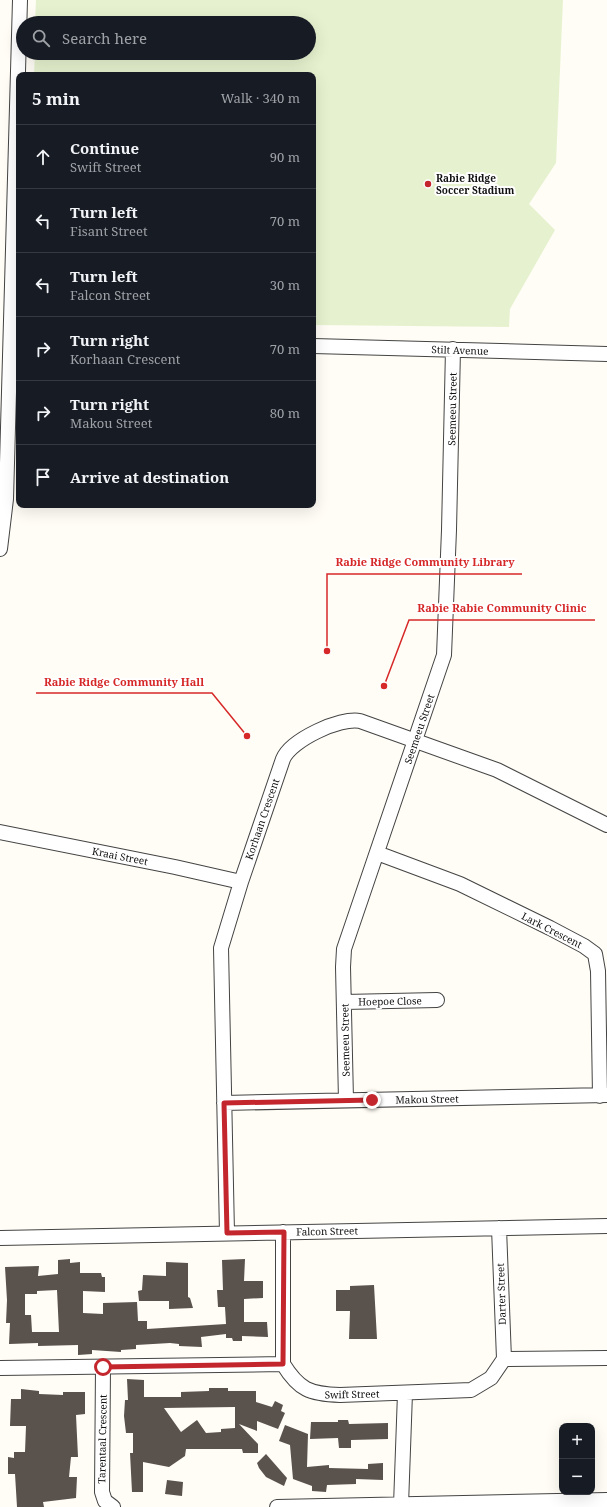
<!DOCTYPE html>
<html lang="en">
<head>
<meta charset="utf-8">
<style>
	body { margin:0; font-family:"Noto Serif",serif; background:#20242c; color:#f1f3f6 }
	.controls { position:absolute; right:12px; bottom:12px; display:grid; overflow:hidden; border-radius:8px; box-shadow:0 4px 16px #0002 }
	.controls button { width:36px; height:36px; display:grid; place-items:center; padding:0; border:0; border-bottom:1px solid #363941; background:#171b24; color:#f1f3f6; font:20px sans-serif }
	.stop { position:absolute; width:12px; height:12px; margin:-9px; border:3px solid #c4262e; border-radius:50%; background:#fff }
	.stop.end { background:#c4262e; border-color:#fff; box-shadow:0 1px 4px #0008 }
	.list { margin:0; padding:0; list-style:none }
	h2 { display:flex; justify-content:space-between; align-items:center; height:52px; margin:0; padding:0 16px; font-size:17px }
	h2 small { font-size:13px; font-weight:400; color:#9ea1a6 }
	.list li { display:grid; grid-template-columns:26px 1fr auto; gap:12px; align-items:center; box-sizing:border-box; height:64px; padding:0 16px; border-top:1px solid #363941 }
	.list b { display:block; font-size:15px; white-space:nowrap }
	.list p { margin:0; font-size:13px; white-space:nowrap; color:#9ea1a6 }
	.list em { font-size:13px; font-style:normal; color:#9ea1a6 }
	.icon { flex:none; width:22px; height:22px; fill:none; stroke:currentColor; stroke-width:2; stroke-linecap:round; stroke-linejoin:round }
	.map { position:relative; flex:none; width:607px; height:1507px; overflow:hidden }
	.search { position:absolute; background:#171b24; box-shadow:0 4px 16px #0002; left:16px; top:16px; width:300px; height:44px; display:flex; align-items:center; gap:10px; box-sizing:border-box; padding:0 14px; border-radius:22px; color:#9ea1a6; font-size:15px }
	.panel { position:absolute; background:#171b24; box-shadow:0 4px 16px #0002; left:16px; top:72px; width:300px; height:436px; border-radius:8px }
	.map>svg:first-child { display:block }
	.pitch { fill:#e6f2cf }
	.building { fill:#5a524d; fill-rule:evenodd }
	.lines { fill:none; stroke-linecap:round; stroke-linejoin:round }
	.minor-casing { stroke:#444; stroke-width:16 }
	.minor { stroke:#fff; stroke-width:14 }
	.route { stroke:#c4262e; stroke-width:5 }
	.poi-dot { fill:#c4262e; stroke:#fff; stroke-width:1.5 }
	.labels { text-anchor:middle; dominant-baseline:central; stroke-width:4; stroke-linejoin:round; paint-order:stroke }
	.poi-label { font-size:10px; font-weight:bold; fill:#111; stroke:#fff; text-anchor:start }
	.street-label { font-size:10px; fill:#111; stroke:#fff }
	.leader { fill:none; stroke:#d62828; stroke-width:1.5 }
	.callout-dot { fill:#d62828; stroke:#fff; stroke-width:1.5 }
	.callout-label { font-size:11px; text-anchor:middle; font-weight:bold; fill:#d62828; stroke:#fff; stroke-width:4; stroke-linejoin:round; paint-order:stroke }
</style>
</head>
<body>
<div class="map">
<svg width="607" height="1507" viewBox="0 0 607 1507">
	<rect width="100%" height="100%" fill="#fffdf5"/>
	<!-- pitch -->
	<path class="pitch" d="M 36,0 L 563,0 L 556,163 L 529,204 L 555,230 L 510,309 L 509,327 L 313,325 L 313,75 L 34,75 L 35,53 L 309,53 L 309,23 L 35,23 Z"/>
	<!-- building -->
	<path class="building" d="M 70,1259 L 70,1263 L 80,1262 L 80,1273 L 101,1273 L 102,1277 L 105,1277 L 105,1292 L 83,1291 L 83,1313 L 103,1314 L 103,1303 L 137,1302 L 138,1321 L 147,1321 L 147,1329 L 226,1324 L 225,1307 L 218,1307 L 217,1290 L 223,1290 L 222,1260 L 245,1259 L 244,1281 L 263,1281 L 263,1298 L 244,1299 L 244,1322 L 267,1322 L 268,1337 L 242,1336 L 242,1341 L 233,1341 L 232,1338 L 226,1338 L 226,1334 L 201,1337 L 202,1347 L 179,1346 L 179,1344 L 170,1343 L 136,1345 L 136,1349 L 121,1350 L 121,1352 L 92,1350 L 92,1354 L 78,1355 L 78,1345 L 38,1346 L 38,1343 L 9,1344 L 10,1323 L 6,1323 L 7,1300 L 5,1267 L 39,1266 L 38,1276 L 58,1274 L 58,1260 ZM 57,1290 L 59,1332 L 32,1332 L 31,1315 L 25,1315 L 25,1294 L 37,1294 L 37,1291 Z
		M 166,1262 L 188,1263 L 188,1297 L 190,1298 L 193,1308 L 169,1309 L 169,1301 L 139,1301 L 138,1291 L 142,1290 L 143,1275 L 166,1276 Z
		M 374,1285 L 377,1339 L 349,1339 L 350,1311 L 336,1311 L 336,1290 L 350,1290 L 350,1286 Z
		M 127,1379 L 144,1380 L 144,1397 L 181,1397 L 181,1392 L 209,1391 L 209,1388 L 228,1388 L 228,1391 L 256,1391 L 256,1402 L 272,1407 L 275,1401 L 283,1405 L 281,1411 L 285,1413 L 278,1429 L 257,1421 L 257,1431 L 239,1424 L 258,1444 L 258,1453 L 243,1453 L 242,1449 L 186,1449 L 185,1456 L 169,1467 L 143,1462 L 143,1492 L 132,1492 L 130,1453 L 133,1453 L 133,1433 L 126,1433 L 124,1416 L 125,1400 L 128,1400 ZM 235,1407 L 235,1428 L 221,1429 L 221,1432 L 206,1433 L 197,1420 L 181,1432 L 164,1408 Z
		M 21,1389 L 39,1391 L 39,1394 L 63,1395 L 63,1392 L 85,1392 L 85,1414 L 76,1415 L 78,1457 L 71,1457 L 69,1477 L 77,1477 L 76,1498 L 43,1502 L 44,1507 L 17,1507 L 15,1474 L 8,1474 L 8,1457 L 14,1458 L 14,1452 L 25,1452 L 26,1426 L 10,1426 L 11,1399 L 21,1399 Z
		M 338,1420 L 348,1420 L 349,1424 L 388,1423 L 388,1439 L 351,1440 L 351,1448 L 339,1448 L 338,1438 L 310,1439 L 311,1422 L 338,1422 Z
		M 285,1425 L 308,1434 L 307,1467 L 329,1465 L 329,1468 L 368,1469 L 368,1464 L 383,1463 L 383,1480 L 356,1479 L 356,1484 L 327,1485 L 326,1492 L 312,1491 L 312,1486 L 293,1479 L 290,1445 L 279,1441 Z
		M 266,1454 L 287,1478 L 284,1486 L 266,1477 L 259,1468 L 257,1463 Z
		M 167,1480 L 183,1482 L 182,1496 L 165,1494 Z"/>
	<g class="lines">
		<!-- minor casing -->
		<g class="minor-casing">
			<path id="minor" d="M 313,346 L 607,354
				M 0,549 L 6,499 L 20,0
				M 0,832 L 175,867 L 241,882
				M 377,853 L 460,884 L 550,928 L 584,946 L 595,954 L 598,971 L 600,1096
				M 344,1002 L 437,1000
				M 346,1100 L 343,967 L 344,949 L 444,655 L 449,530 L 453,349
				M 224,1103 L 607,1095
				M 499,1228 L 504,1359
				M 227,1233 L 221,948 L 241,882 L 283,759 C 291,740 340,717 360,721 L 497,770 L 607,825
				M 0,1238 L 607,1226
				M 504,1359 L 607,1358
				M 283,1364 C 299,1390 310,1394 340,1395 L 471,1390 L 491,1378 L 504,1359
				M 283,1364 L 283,1232
				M 103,1367 L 102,1492 L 105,1501 L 113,1507
				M 0,1368 L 283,1364
				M 401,1505 L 405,1393
				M 277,1507 L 607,1500"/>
		</g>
		<!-- minor -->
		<use href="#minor" class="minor"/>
	</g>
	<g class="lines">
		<!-- route -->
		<path class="route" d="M 103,1367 L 283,1364 L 284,1232 L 227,1233 L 224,1103 L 372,1100"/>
	</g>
	<!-- markers -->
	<circle class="poi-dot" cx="428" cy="184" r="4"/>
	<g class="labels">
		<!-- poi labels -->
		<g class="poi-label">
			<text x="436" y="178">Rabie Ridge<tspan x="436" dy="12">Soccer Stadium</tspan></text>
		</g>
		<!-- street labels -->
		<g class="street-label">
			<text transform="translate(460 350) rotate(2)">Stilt Avenue</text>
			<text transform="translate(452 409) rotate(-89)">Seemeeu Street</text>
			<text transform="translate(419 729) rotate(-71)">Seemeeu Street</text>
			<text transform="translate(262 819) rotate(-71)">Korhaan Crescent</text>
			<text transform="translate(120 856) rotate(11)">Kraai Street</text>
			<text transform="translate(552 930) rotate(27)">Lark Crescent</text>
			<text transform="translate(390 1001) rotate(-1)">Hoepoe Close</text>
			<text transform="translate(345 1040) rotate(-91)">Seemeeu Street</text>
			<text transform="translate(427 1099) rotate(-1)">Makou Street</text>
			<text transform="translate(327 1231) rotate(-1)">Falcon Street</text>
			<text transform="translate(501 1294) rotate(-92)">Darter Street</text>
			<text transform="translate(352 1394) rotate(-1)">Swift Street</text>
			<text transform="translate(102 1439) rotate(-89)">Tarentaal Crescent</text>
		</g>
	</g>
	<!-- callouts -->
	<path class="leader" d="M327 651L327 574H522M384 686L409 620H595M247 736L212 693H36"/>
	<g class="callout-dot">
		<circle cx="327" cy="651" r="4"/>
		<circle cx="384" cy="686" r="4"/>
		<circle cx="247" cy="736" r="4"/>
	</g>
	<g class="callout-label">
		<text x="425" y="566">Rabie Ridge Community Library</text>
		<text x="502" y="612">Rabie Rabie Community Clinic</text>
		<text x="124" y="686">Rabie Ridge Community Hall</text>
	</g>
</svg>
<div class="controls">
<button>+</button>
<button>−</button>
</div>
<div class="stop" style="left:103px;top:1367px"></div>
<div class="stop end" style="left:372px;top:1100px"></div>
<div class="search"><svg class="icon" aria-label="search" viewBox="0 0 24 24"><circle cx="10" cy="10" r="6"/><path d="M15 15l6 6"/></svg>Search here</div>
<section class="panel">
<h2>5 min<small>Walk · 340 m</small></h2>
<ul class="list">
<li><svg class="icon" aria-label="ahead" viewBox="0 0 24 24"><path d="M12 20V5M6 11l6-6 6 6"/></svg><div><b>Continue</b><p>Swift Street</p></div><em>90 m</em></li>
<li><svg class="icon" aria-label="left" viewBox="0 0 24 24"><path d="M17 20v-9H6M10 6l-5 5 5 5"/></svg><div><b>Turn left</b><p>Fisant Street</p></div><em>70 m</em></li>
<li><svg class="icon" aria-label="left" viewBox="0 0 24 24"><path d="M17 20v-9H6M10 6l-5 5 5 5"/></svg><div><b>Turn left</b><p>Falcon Street</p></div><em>30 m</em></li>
<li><svg class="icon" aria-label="right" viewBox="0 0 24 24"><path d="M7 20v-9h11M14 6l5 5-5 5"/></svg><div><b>Turn right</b><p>Korhaan Crescent</p></div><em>70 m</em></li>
<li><svg class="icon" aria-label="right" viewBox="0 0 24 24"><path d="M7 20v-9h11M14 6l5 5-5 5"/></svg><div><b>Turn right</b><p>Makou Street</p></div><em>80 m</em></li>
<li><svg class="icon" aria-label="arrive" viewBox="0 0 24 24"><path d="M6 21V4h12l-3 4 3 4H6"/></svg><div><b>Arrive at destination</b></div></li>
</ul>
</section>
</div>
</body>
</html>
